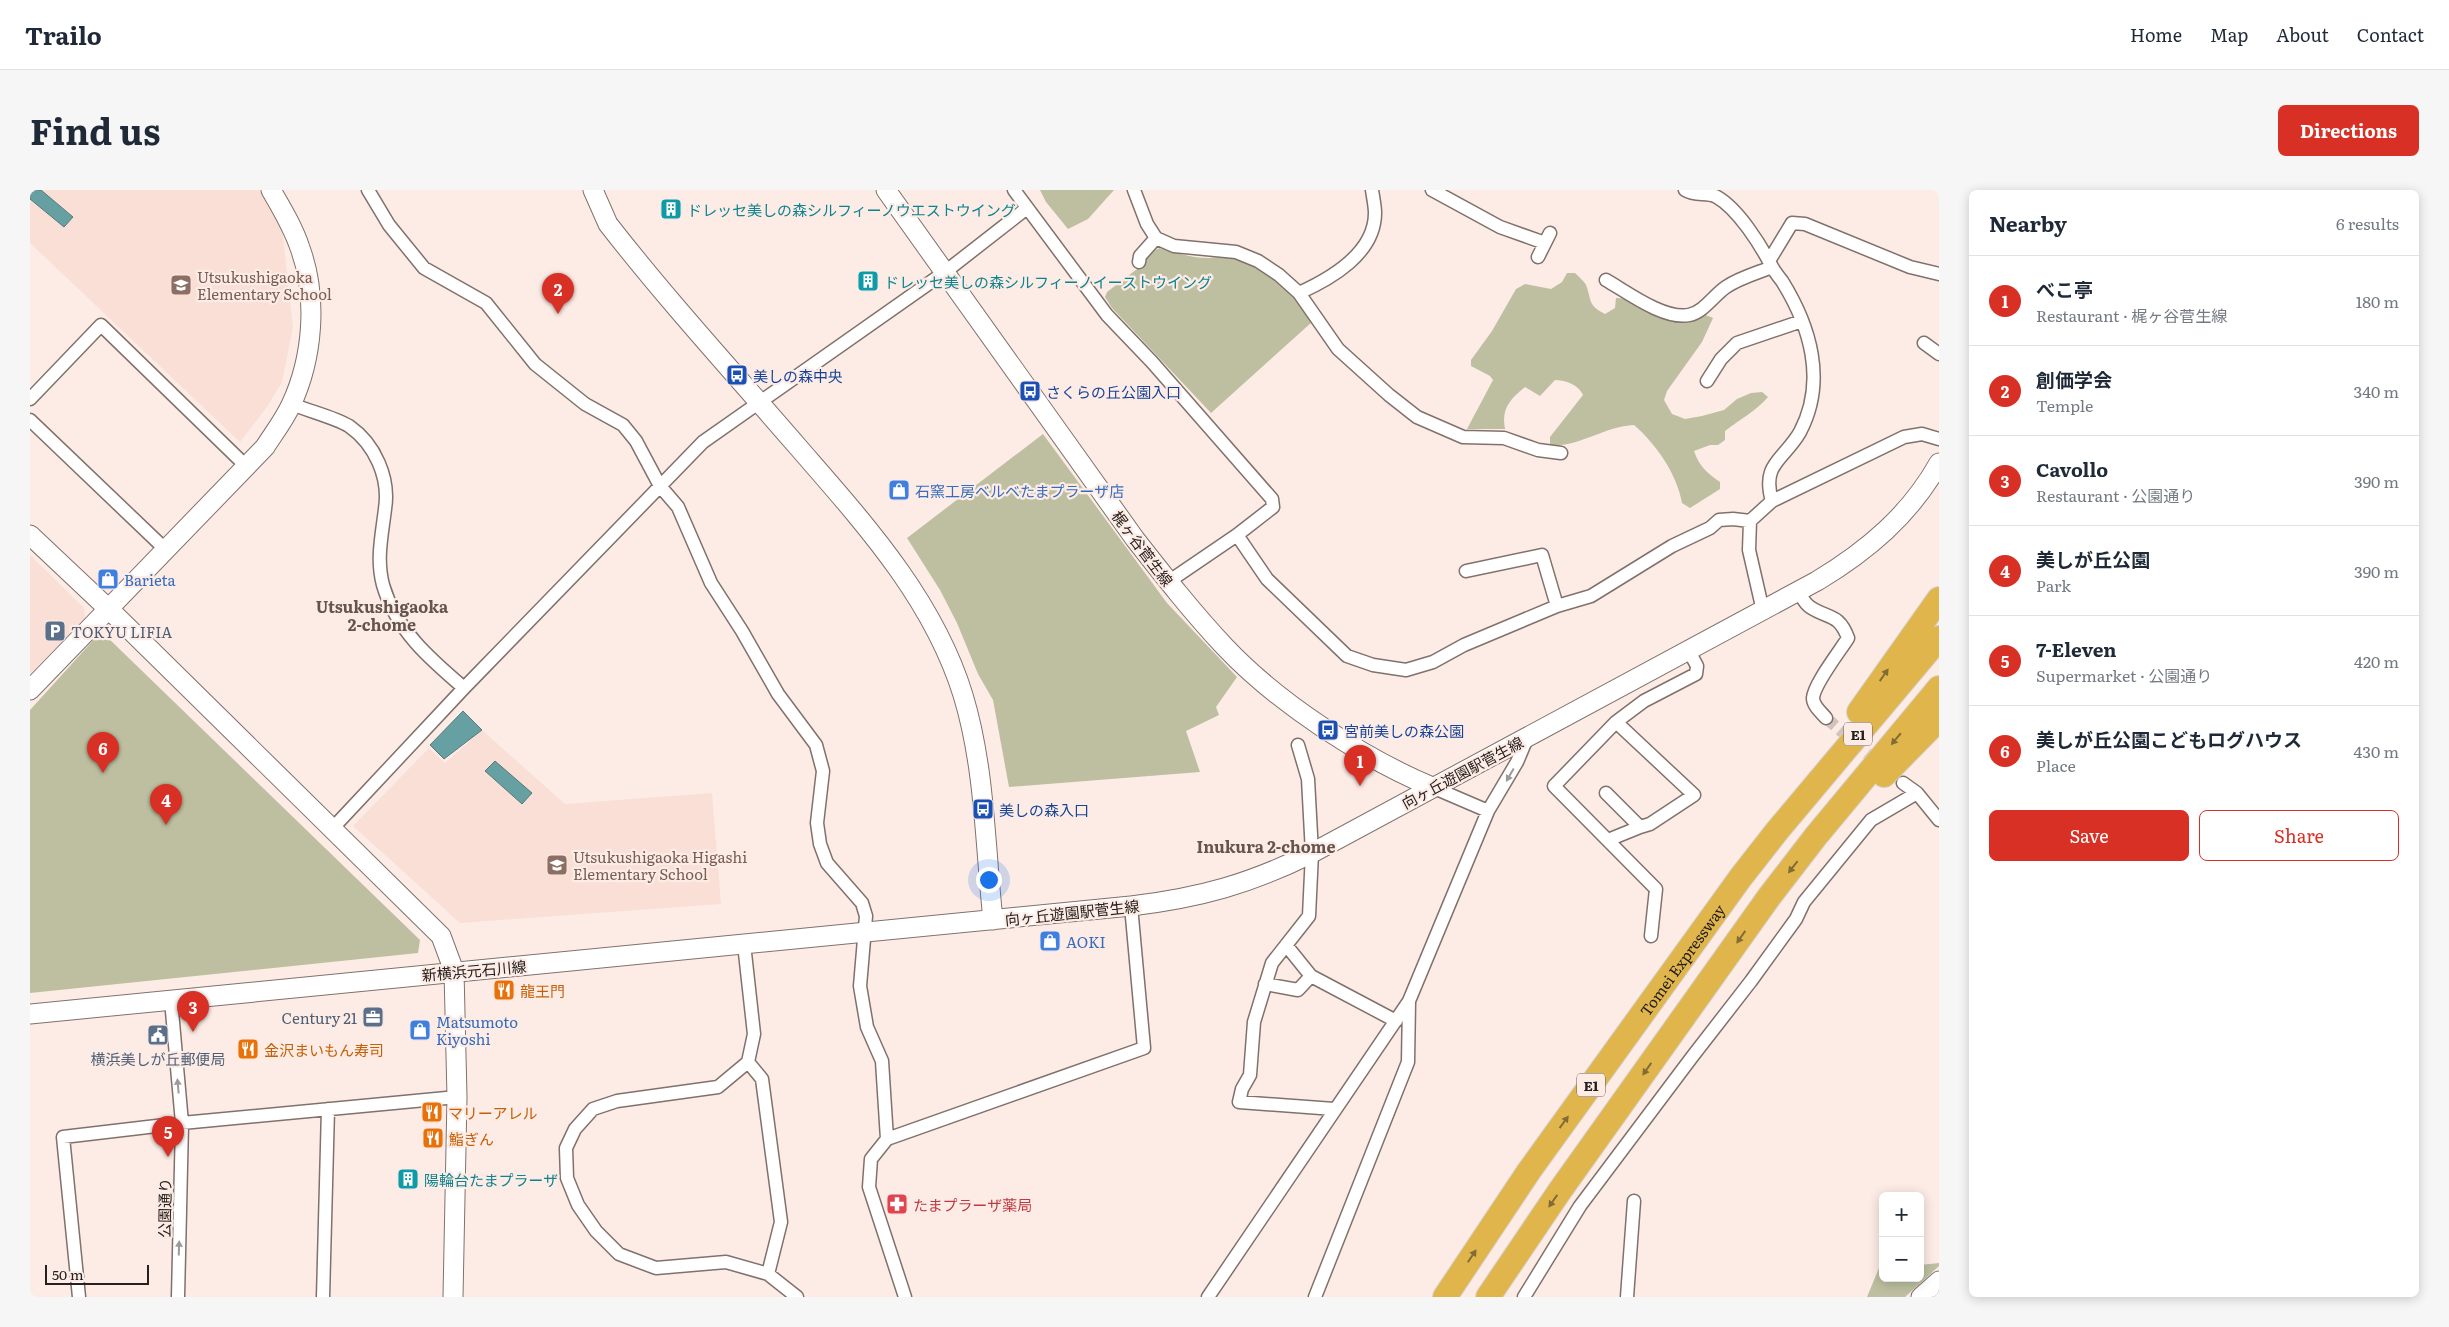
<!DOCTYPE html>
<html lang="en">
<head>
<meta charset="utf-8">
<style>
	body { margin:0; font-family:Literata,"Noto Sans JP",serif; background:#f6f6f7; color:#1f2937 }
	.controls { position:absolute; right:15px; bottom:15px; display:grid; overflow:hidden; border-radius:8px; box-shadow:0 2px 12px #0003 }
	.controls button { width:45px; height:45px; display:grid; place-items:center; padding:0; border:0; border-bottom:1px solid #e0e1e3; background:#fff; color:#1f2937; font:25px sans-serif }
	.scale { position:absolute; left:15px; bottom:12px; width:104px; box-sizing:border-box; padding-left:5px; border:2px solid #26201e; border-top:0; font-size:14px; line-height:18px; white-space:nowrap; color:#26201e; -webkit-text-stroke:4px #fdece5; paint-order:stroke }
	.you { position:absolute; left:958px; top:689px; width:18px; height:18px; margin:-12px; border:4px solid #fff; border-radius:50%; background:#1a73e8; box-shadow:0 0 0 8px #1a73e833 }
	.badge { display:grid; place-items:center; width:32px; height:32px; border-radius:50%; background:#d93025; color:#fff; font-size:16px; font-weight:700 }
	.pin { position:absolute; translate:-50% -41px; filter:drop-shadow(0 1px 2px #0008) }
	.pin::after { content:''; position:absolute; top:26px; width:18px; height:15px; background:inherit; clip-path:polygon(0 0,100% 0,50% 100%) }
	.list { margin:0; padding:0; list-style:none }
	h2 { display:flex; justify-content:space-between; align-items:center; height:65px; margin:0; padding:0 20px; font-size:21px }
	h2 small { font-size:16px; font-weight:400; color:#747a83 }
	.list li { display:grid; grid-template-columns:32px 1fr auto; gap:15px; align-items:center; box-sizing:border-box; height:90px; padding:0 20px; border-top:1px solid #e0e1e3 }
	.list b { display:block; font-size:19px; white-space:nowrap }
	.list p { margin:0; font-size:16px; white-space:nowrap; color:#747a83 }
	.list em { font-size:16px; font-style:normal; color:#747a83 }
	.actions { display:flex; gap:10px; padding:15px 20px }
	.actions a { flex:1; padding:11px 0; border:1px solid #d93025; border-radius:8px; text-align:center; font-size:18px; color:#d93025 }
	.actions .main { background:#d93025; color:#fff }
	.map { position:relative; flex:none; width:1909px; height:1107px; overflow:hidden; border-radius:8px }
	header { display:flex; align-items:center; gap:30px; box-sizing:border-box; height:70px; padding:0 25px; background:#fff; border-bottom:1px solid #e0e1e3 }
	header strong { font-size:24px }
	nav { display:flex; gap:28px; margin-inline-start:auto; font-size:18px }
	.intro { display:flex; align-items:center; justify-content:space-between; box-sizing:border-box; height:120px; padding:0 30px }
	h1 { margin:0; font-size:35px }
	.button { padding:12px 22px; border-radius:8px; background:#d93025; color:#fff; font-size:18px; font-weight:700 }
	main { display:flex; gap:30px; padding:0 30px }
	aside { flex:1; background:#fff; border-radius:8px; box-shadow:0 2px 12px #0003 }
	.map>svg:first-child { display:block }
	.built { fill:#f9dfd6 }
	.green { fill:#bdbfa0 }
	.water { fill:#67a0a2; stroke:#547a7a }
	.lines { fill:none; stroke-linecap:round; stroke-linejoin:round }
	.street-tunnel { stroke:#d2c3bd; stroke-width:12; stroke-dasharray:12 6; stroke-linecap:butt }
	.street-casing { stroke:#80716b; stroke-width:15 }
	.secondary-casing { stroke:#80716b; stroke-width:21 }
	.highway-casing { stroke:#d4d2d2; stroke-width:26 }
	.street { stroke:#fff; stroke-width:12 }
	.secondary { stroke:#fff; stroke-width:19 }
	.highway { stroke:#e0b64c; stroke-width:24 }
	.oneway { fill:#836b35 }
	.oneway2 { fill:#9d9b9a }
	.labels { text-anchor:middle; dominant-baseline:central; stroke-width:4.5; stroke-linejoin:round; paint-order:stroke }
	.shield { fill:#fdece5; stroke:#665d5a; stroke-width:1 }
	.shield-label { font-size:14px; font-weight:bold; fill:#26201e }
	.culture-label { font-size:15px; fill:#0d838f; stroke:#fdece5; text-anchor:start }
	.education-label { font-size:15px; fill:#785e54; stroke:#fdece5; text-anchor:start }
	.transit-label { font-size:15px; fill:#164399; stroke:#fdece5; text-anchor:start }
	.shop-label { font-size:15px; fill:#366cbe; stroke:#fdece5; text-anchor:start }
	.street-label { font-size:15px; fill:#26201e; stroke:#fdece5 }
	.service-label { font-size:15px; fill:#4e5e75; stroke:#fdece5; text-anchor:start }
	.food-label { font-size:15px; fill:#c56008; stroke:#fdece5; text-anchor:start }
	.health-label { font-size:15px; fill:#be3a42; stroke:#fdece5; text-anchor:start }
	.neighbourhood-label { font-size:16px; font-weight:bold; fill:#63544f; stroke:#fdece5 }
</style>
</head>
<body>
<header>
<strong>Trailo</strong>
<nav><a>Home</a><a>Map</a><a>About</a><a>Contact</a></nav>
</header>
<div class="intro"><h1>Find us</h1><a class="button">Directions</a></div>
<main>
<div class="map">
<svg width="1909" height="1107" viewBox="0 0 1909 1107">
	<rect width="100%" height="100%" fill="#fdece5"/>
	<!-- built -->
	<path class="built" d="M 0,0 L 230,0 L 252,38 L 263,137 L 252,192 L 237,217 L 210,252 L 0,53 Z
		M 0,365 L 54,418 L 55,428 L 0,484 Z
		M 452,540 L 535,614 L 682,603 L 691,714 L 430,733 L 323,636 L 399,558 L 415,573 Z"/>
	<!-- green -->
	<path class="green" d="M 1010,0 L 1084,0 L 1058,29 L 1038,39 L 1016,12 Z
		M 1130,58 C 1145,63 1162,68 1179,68 C 1184,68 1190,66 1195,67 C 1232,70 1264,103 1282,132 L 1181,223 L 1082,118 L 1075,107 L 1077,102 L 1107,79 L 1125,60 Z
		M 1537,83 L 1545,83 C 1548,86 1554,91 1556,95 C 1562,110 1557,115 1575,124 L 1585,118 L 1586,108 C 1600,108 1603,115 1616,118 C 1638,125 1662,118 1683,128 L 1672,152 L 1637,201 L 1634,210 L 1642,224 L 1655,229 L 1672,226 L 1694,220 L 1707,209 L 1721,203 L 1732,202 L 1738,207 C 1726,221 1709,230 1695,241 L 1695,250 L 1688,255 L 1680,255 L 1664,261 C 1669,276 1677,283 1690,292 L 1690,299 L 1660,318 L 1652,313 C 1647,284 1626,254 1604,235 C 1575,236 1548,258 1520,255 L 1520,247 L 1553,205 C 1549,195 1535,190 1525,190 L 1510,206 L 1495,197 C 1480,209 1471,219 1475,239 L 1437,239 L 1463,190 L 1460,186 L 1441,176 L 1441,170 L 1462,141 L 1486,99 L 1495,94 L 1521,99 L 1532,92 Z
		M 1013,244 L 1137,413 L 1207,487 L 1186,517 L 1189,525 L 1156,541 L 1170,582 L 979,597 L 963,510 L 948,484 L 927,433 L 910,400 L 877,348 Z
		M 68,445 L 75,445 L 390,750 L 388,763 L 0,803 L 0,520 Z
		M 1909,1073 L 1909,1076 L 1875,1107 L 1837,1107 L 1849,1078 L 1853,1078 L 1853,1088 L 1890,1088 L 1890,1075 Z"/>
	<!-- water -->
	<path class="water" d="M 0,0 L 11,0 L 43,27 L 34,37 L 0,9 Z
		M 433,521 L 452,540 L 414,569 L 400,555 Z
		M 465,571 L 502,603 L 492,614 L 455,581 Z"/>
	<g class="lines">
		<!-- street-tunnel -->
		<path class="street-tunnel" d="M 1796,528 L 1851,575"/>
		<!-- street casing -->
		<g class="street-casing">
			<path id="street" d="M 338,0 L 359,35 L 394,78 L 456,113 L 505,174 L 555,214 L 593,235 L 606,251 L 630,296 L 648,317 L 681,393 L 712,441 L 748,504 L 786,555 L 793,581 L 787,633 L 790,654 L 797,673 L 832,713 L 836,726 L 830,796 L 837,837 L 852,871 L 857,949 L 841,969 L 839,997 L 875,1107
				M 984,0 L 1077,125 L 1122,172 L 1242,309 L 1243,317 L 1207,345 L 1138,392
				M 1104,0 L 1117,34 L 1126,48 L 1144,56 L 1206,62 L 1228,71 L 1249,85 L 1269,103 L 1308,159 L 1359,205 L 1387,227 L 1433,247 L 1474,248 L 1508,260 L 1531,263
				M 1402,0 L 1470,37 L 1515,53
				M 1655,0 C 1666,7 1677,1 1687,7 C 1708,19 1730,54 1741,75 C 1744,81 1748,86 1752,91 C 1780,136 1797,191 1770,242 C 1754,270 1731,273 1742,311
				M 1508,67 L 1520,43
				M 1739,71 L 1762,33 L 1775,34 L 1880,77 L 1909,84
				M 1109,72 L 1110,66 L 1126,48
				M 1576,90 C 1597,102 1634,130 1659,125 C 1674,122 1684,105 1696,97 C 1709,88 1727,83 1742,77
				M 1269,103 C 1300,89 1345,64 1345,23 C 1345,16 1343,7 1342,0
				M 1894,153 L 1909,164
				M 1677,191 L 1691,169 L 1707,153 L 1772,131
				M 0,209 L 71,135 L 216,276
				M 262,214 C 278,221 304,227 319,236 C 345,254 360,288 355,319 C 352,345 346,369 353,395 C 366,440 400,469 434,498
				M 0,230 L 135,359
				M 1207,345 L 1237,389 L 1317,466 L 1343,475 L 1376,480 L 1403,472 L 1434,455 L 1527,416 L 1561,406 L 1642,356 L 1680,338 L 1689,330 L 1703,329 L 1720,331
				M 1436,381 L 1512,365 L 1527,416
				M 1768,401 C 1771,406 1775,414 1780,417 C 1798,429 1809,423 1818,448 C 1810,461 1784,494 1783,508 C 1783,516 1791,522 1796,528
				M 1733,421 L 1719,360 L 1720,331 L 1742,311 L 1874,247 L 1892,244 L 1909,249
				M 1268,555 L 1278,589 L 1282,663 L 1279,726 L 1242,773 L 1224,832 L 1220,885 L 1212,899 L 1209,912 L 1304,919
				M 1873,593 L 1887,603 L 1909,630
				M 1402,597 L 1458,621
				M 1576,603 L 1610,637 L 1620,634 L 1664,605 L 1586,532
				M 301,640 L 434,498 L 673,252 L 915,82 L 997,18
				M 1578,650 L 1610,637
				M 1621,746 L 1626,699 L 1524,596 L 1586,532 L 1614,511 L 1666,484 L 1667,476 L 1659,461
				M 714,754 L 724,844 L 718,872 L 688,897 L 587,911 L 563,919 L 545,939 L 536,958 L 537,988 L 548,1015 L 566,1041 L 589,1064 L 626,1078 L 696,1072 L 738,1084 L 767,1107
				M 1256,755 L 1281,786 L 1366,831
				M 1235,794 L 1268,800 L 1281,786
				M 141,810 L 152,933 L 148,1107
				M 718,872 L 732,889 L 751,1032 L 738,1084
				M 857,949 L 1114,858 L 1101,716
				M 49,1107 L 33,947 L 152,933 L 427,907
				M 293,1107 L 298,919
				M 1178,1107 L 1379,811 L 1458,621 L 1487,572 L 1498,546
				M 1285,1107 L 1378,872 L 1379,812
				M 1494,1107 L 1550,1016 L 1662,867 L 1721,791 L 1766,729 L 1774,712 L 1841,630 L 1887,603
				M 1597,1107 L 1604,1011"/>
		</g>
		<!-- secondary casing -->
		<g class="secondary-casing">
			<path id="secondary" d="M 563,0 L 578,34 C 638,111 704,183 768,257 C 833,332 903,408 933,505 C 955,577 955,655 963,730
				M 856,0 L 1105,349 C 1134,386 1163,423 1195,457 C 1248,513 1331,567 1402,597
				M 0,345 L 87,427 L 411,746 L 424,781 L 427,907 L 423,1107
				M 0,500 L 235,257 C 244,243 254,230 261,215 C 283,168 288,107 270,58 C 263,37 252,19 241,0
				M 0,824 L 1101,716 C 1169,708 1220,694 1282,663 L 1787,391 C 1837,361 1880,325 1909,273
				M 1891,1107 L 1909,1091"/>
		</g>
		<!-- highway casing -->
		<g class="highway-casing">
			<g id="highway">
				<path d="M 1829,522 L 1909,409"/>
				<path d="M 1854,585 L 1909,529"/>
				<path id="s1" d="M 1415,1107 L 1499,981 L 1711,687 L 1747,641 L 1909,448"/>
				<path d="M 1458,1107 L 1529,1002 L 1739,707 L 1786,646 L 1909,498"/>
			</g>
		</g>
		<!-- street -->
		<use href="#street" class="street"/>
		<!-- secondary -->
		<use href="#secondary" class="secondary"/>
		<!-- highway -->
		<use href="#highway" class="highway"/>
	</g>
	<!-- one-way arrows -->
	<defs><path id="oneway-solid" d="M-6-.8H1V-3.2L6.5 0L1 3.2V.8H-6Z" transform="scale(1.25)"/></defs>
	<g class="oneway">
		<use href="#oneway-solid" transform="translate(1854 485) rotate(-55)"/>
		<use href="#oneway-solid" transform="translate(1866 549) rotate(130)"/>
		<use href="#oneway-solid" transform="translate(1763 677) rotate(128)"/>
		<use href="#oneway-solid" transform="translate(1711 747) rotate(125)"/>
		<use href="#oneway-solid" transform="translate(1617 879) rotate(125)"/>
		<use href="#oneway-solid" transform="translate(1534 932) rotate(-54)"/>
		<use href="#oneway-solid" transform="translate(1523 1011) rotate(125)"/>
		<use href="#oneway-solid" transform="translate(1442 1066) rotate(-56)"/>
	</g>
	<g class="oneway2">
		<use href="#oneway-solid" transform="translate(1480 585) rotate(120)"/>
		<use href="#oneway-solid" transform="translate(148 896) rotate(-95)"/>
		<use href="#oneway-solid" transform="translate(149 1058) rotate(-88)"/>
	</g>
	<!-- icons -->
	<defs>
		<g id="building-square" transform="scale(1.125)"><rect x="-9" y="-9" width="18" height="18" rx="4" fill="#0f9aa8" stroke="#fdece5"/><path d="M-4-6H4V6H1V3H-1V6H-4ZM-2.5-4.3h1.7v1.8h-1.7ZM.8-4.3h1.7v1.8H.8ZM-2.5-1h1.7V.8h-1.7ZM.8-1h1.7V.8H.8Z" fill="#fff"/></g>
		<g id="school-square" transform="scale(1.125)"><rect x="-9" y="-9" width="18" height="18" rx="4" fill="#8d6e63" stroke="#fdece5"/><path d="M0-5L7-2L0 1L-7-2ZM-4 1L0 2.5L4 1V4Q0 6-4 4Z" fill="#fff"/></g>
		<g id="bus-square" transform="scale(1.125)"><rect x="-9" y="-9" width="18" height="18" rx="4" fill="#1a4fb4" stroke="#fdece5"/><path d="M-5-6H5V4H4V6H2V4H-2V6H-4V4H-5ZM-3.5-4V0h7V-4ZM-3.5 1.2v1.5H-2V1.2ZM2 1.2v1.5H3.5V1.2Z" fill="#fff"/></g>
		<g id="shop-square" transform="scale(1.125)"><rect x="-9" y="-9" width="18" height="18" rx="4" fill="#3f7fe0" stroke="#fdece5"/><path d="M-5-2.5h2.3a2.7 3.5 0 0 1 5.4 0H5L5.5 6h-11ZM-1.5-2.5h3a1.5 2.3 0 0 0-3 0Z" fill="#fff"/></g>
		<g id="parking-square" transform="scale(1.125)"><rect x="-9" y="-9" width="18" height="18" rx="4" fill="#5c6f8a" stroke="#fdece5"/><path d="M-3.5-5.5H1a3.5 3.5 0 0 1 0 7H-1V5.5H-3.5ZM-1-3.4V-.6H.8a1.4 1.4 0 0 0 0-2.8Z" fill="#fff"/></g>
		<g id="restaurant-square" transform="scale(1.125)"><rect x="-9" y="-9" width="18" height="18" rx="4" fill="#e8710a" stroke="#fdece5"/><path d="M-5-6h1v4h1v-4h1v4h1v-4h1v5L-1.5 .5V6h-2V.5L-5-1ZM5-6V6H3V1.5H1.5Q1.5-4 5-6Z" fill="#fff"/></g>
		<g id="office-square" transform="scale(1.125)"><rect x="-9" y="-9" width="18" height="18" rx="4" fill="#5c6f8a" stroke="#fdece5"/><path d="M-6-3h4V-5.5h4V-3h4V5H-6ZM-1-4.5V-3h2v-1.5ZM-6 0V1H6V0Z" fill="#fff"/></g>
		<g id="civic-square" transform="scale(1.125)"><rect x="-9" y="-9" width="18" height="18" rx="4" fill="#5c6f8a" stroke="#fdece5"/><path d="M-.6-6.5H3V-4.5H.6V-3L4-1V1h2V6H-6V1h2V-1L-.6-3ZM-1.2 2.5V6h2.4V2.5Z" fill="#fff"/></g>
		<g id="pharmacy-square" transform="scale(1.125)"><rect x="-9" y="-9" width="18" height="18" rx="4" fill="#e0444e" stroke="#fdece5"/><path d="M-2-6h4v4h4v4h-4v4h-4v-4h-4v-4h4Z" fill="#fff"/></g>
	</defs>
	<g fill-rule="evenodd">
		<use href="#building-square" x="641" y="19"/>
		<use href="#building-square" x="838" y="91"/>
		<use href="#school-square" x="151" y="95"/>
		<use href="#bus-square" x="707" y="185"/>
		<use href="#bus-square" x="1000" y="201"/>
		<use href="#shop-square" x="869" y="300"/>
		<use href="#shop-square" x="78" y="389"/>
		<use href="#parking-square" x="25" y="441"/>
		<use href="#bus-square" x="1298" y="540"/>
		<use href="#bus-square" x="953" y="619"/>
		<use href="#school-square" x="527" y="675"/>
		<use href="#shop-square" x="1020" y="751"/>
		<use href="#restaurant-square" x="474" y="800"/>
		<use href="#office-square" x="343" y="827"/>
		<use href="#shop-square" x="390" y="840"/>
		<use href="#civic-square" x="128" y="845"/>
		<use href="#restaurant-square" x="218" y="859"/>
		<use href="#restaurant-square" x="402" y="922"/>
		<use href="#restaurant-square" x="403" y="948"/>
		<use href="#building-square" x="378" y="989"/>
		<use href="#pharmacy-square" x="867" y="1014"/>
	</g>
	<g class="labels">
		<!-- shield labels -->
		<g class="shield">
			<rect x="1814" y="532.5" width="28" height="23" rx="4"/>
			<rect x="1547" y="883.5" width="28" height="23" rx="4"/>
		</g>
		<g class="shield-label">
			<text x="1828" y="544">E1</text>
			<text x="1561" y="895">E1</text>
		</g>
		<!-- culture labels -->
		<g class="culture-label">
			<text x="657" y="19">ドレッセ美しの森シルフィーノウエストウイング</text>
			<text x="854" y="91">ドレッセ美しの森シルフィーノイーストウイング</text>
			<text x="394" y="989">陽輪台たまプラーザ</text>
		</g>
		<!-- education labels -->
		<g class="education-label">
			<text x="167" y="86">Utsukushigaoka<tspan x="167" dy="17">Elementary School</tspan></text>
			<text x="543" y="666">Utsukushigaoka Higashi<tspan x="543" dy="17">Elementary School</tspan></text>
		</g>
		<!-- transit labels -->
		<g class="transit-label">
			<text x="723" y="185">美しの森中央</text>
			<text x="1016" y="201">さくらの丘公園入口</text>
			<text x="1314" y="540">宮前美しの森公園</text>
			<text x="969" y="619">美しの森入口</text>
		</g>
		<!-- shop labels -->
		<g class="shop-label">
			<text x="885" y="300">石窯工房ベルベたまプラーザ店</text>
			<text x="94" y="389">Barieta</text>
			<text x="1036" y="751">AOKI</text>
			<text x="406" y="831">Matsumoto<tspan x="406" dy="17">Kiyoshi</tspan></text>
		</g>
		<!-- street labels -->
		<g class="street-label">
			<text transform="translate(1113 358) rotate(53)">梶ヶ谷菅生線</text>
			<text transform="translate(1432 582) rotate(-28)">向ヶ丘遊園駅菅生線</text>
			<text transform="translate(1042 722) rotate(-6)">向ヶ丘遊園駅菅生線</text>
			<text stroke="none"><textPath href="#s1" startOffset="412">Tomei Expressway</textPath></text>
			<text transform="translate(444 780) rotate(-5)">新横浜元石川線</text>
			<text transform="translate(134 1018) rotate(-89)">公園通り</text>
		</g>
		<!-- service labels -->
		<g class="service-label">
			<text x="41" y="441">TOKYU LIFIA</text>
			<text x="327" y="827" text-anchor="end">Century 21</text>
			<text x="128" y="868" text-anchor="middle">横浜美しが丘郵便局</text>
		</g>
		<!-- food labels -->
		<g class="food-label">
			<text x="490" y="800">龍王門</text>
			<text x="234" y="859">金沢まいもん寿司</text>
			<text x="418" y="922">マリーアレル</text>
			<text x="419" y="948">鮨ぎん</text>
		</g>
		<!-- health labels -->
		<g class="health-label">
			<text x="883" y="1014">たまプラーザ薬局</text>
		</g>
		<!-- neighbourhood labels -->
		<g class="neighbourhood-label">
			<text x="352" y="416">Utsukushigaoka<tspan x="352" dy="18">2-chome</tspan></text>
			<text x="1236" y="656">Inukura 2-chome</text>
		</g>
	</g>
</svg>
<div class="controls">
<button>+</button>
<button>−</button>
</div>
<div class="scale">50 m</div>
<div class="you"></div>
<div class="pin badge" style="left:1330px;top:596px">1</div>
<div class="pin badge" style="left:528px;top:124px">2</div>
<div class="pin badge" style="left:163px;top:842px">3</div>
<div class="pin badge" style="left:136px;top:635px">4</div>
<div class="pin badge" style="left:138px;top:967px">5</div>
<div class="pin badge" style="left:73px;top:583px">6</div>
</div>
<aside>
<h2>Nearby<small>6 results</small></h2>
<ul class="list">
<li><span class="badge">1</span><div><b>べこ亭</b><p>Restaurant · 梶ヶ谷菅生線</p></div><em>180 m</em></li>
<li><span class="badge">2</span><div><b>創価学会</b><p>Temple</p></div><em>340 m</em></li>
<li><span class="badge">3</span><div><b>Cavollo</b><p>Restaurant · 公園通り</p></div><em>390 m</em></li>
<li><span class="badge">4</span><div><b>美しが丘公園</b><p>Park</p></div><em>390 m</em></li>
<li><span class="badge">5</span><div><b>7-Eleven</b><p>Supermarket · 公園通り</p></div><em>420 m</em></li>
<li><span class="badge">6</span><div><b>美しが丘公園こどもログハウス</b><p>Place</p></div><em>430 m</em></li>
</ul>
<div class="actions"><a class="main">Save</a><a>Share</a></div>
</aside>
</main>
</body>
</html>
